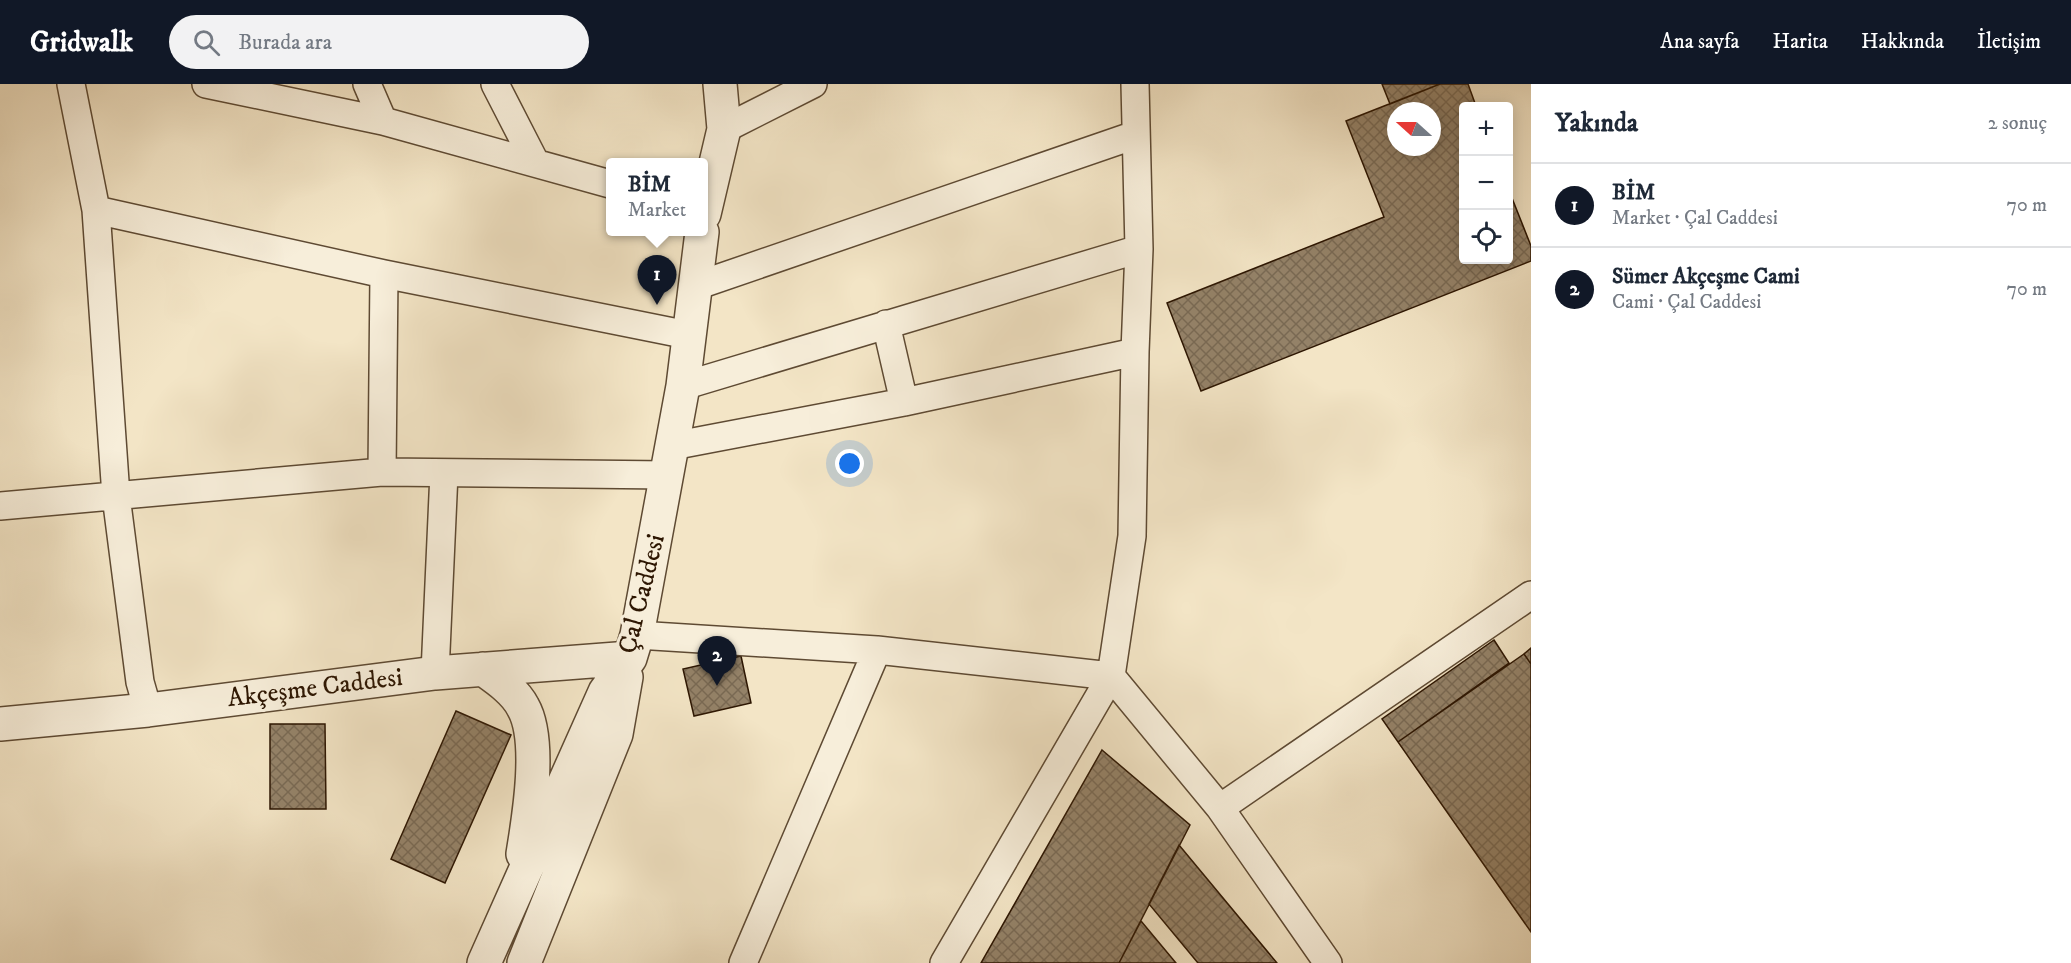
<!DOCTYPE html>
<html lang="tr">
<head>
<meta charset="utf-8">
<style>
	body { margin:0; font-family:"IM FELL DW Pica",serif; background:#f2f2f3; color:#1f2937 }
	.controls { position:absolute; right:18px; top:18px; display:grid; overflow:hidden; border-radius:6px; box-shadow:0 3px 15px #0003 }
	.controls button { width:54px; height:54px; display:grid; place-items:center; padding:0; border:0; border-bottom:2px solid #e0e1e3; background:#fff; color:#1f2937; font:30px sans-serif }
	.compass { position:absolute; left:1387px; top:18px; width:54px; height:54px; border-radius:50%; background:#fff; box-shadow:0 3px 15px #0003; rotate:291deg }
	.you { position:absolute; left:850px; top:380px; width:21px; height:21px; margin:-15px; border:4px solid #fff; border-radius:50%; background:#1a73e8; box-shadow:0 0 0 9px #1a73e833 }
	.badge { display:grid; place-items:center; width:39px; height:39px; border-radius:50%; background:#111827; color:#fff; font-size:20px; font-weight:700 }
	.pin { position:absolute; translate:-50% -50px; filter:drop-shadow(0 2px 3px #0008) }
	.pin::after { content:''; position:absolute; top:32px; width:21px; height:18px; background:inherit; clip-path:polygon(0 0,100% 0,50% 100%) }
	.popup { position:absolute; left:606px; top:74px; width:102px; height:78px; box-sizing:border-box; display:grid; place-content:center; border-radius:6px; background:#fff; filter:drop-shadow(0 2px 4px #0005); font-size:20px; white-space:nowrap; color:#747a83 }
	.popup b { font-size:22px; color:#1f2937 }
	.popup::after { content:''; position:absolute; left:50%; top:100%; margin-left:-12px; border:12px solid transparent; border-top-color:#fff }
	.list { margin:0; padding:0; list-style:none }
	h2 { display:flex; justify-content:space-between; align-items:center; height:78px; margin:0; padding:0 24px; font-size:26px }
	h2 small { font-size:20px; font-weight:400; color:#747a83 }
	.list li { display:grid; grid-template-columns:39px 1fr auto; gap:18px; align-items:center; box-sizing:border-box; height:84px; padding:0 24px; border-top:2px solid #e0e1e3 }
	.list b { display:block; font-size:22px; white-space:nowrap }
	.list p { margin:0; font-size:20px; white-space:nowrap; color:#747a83 }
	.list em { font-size:20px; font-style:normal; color:#747a83 }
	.icon { flex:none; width:33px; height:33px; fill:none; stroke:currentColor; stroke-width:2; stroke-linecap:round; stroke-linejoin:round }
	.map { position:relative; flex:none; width:1531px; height:879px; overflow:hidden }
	header { display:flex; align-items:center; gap:36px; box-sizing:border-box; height:84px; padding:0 30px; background:#111827; color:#fff }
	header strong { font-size:28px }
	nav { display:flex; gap:33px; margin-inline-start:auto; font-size:21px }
	.search { width:420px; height:54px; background:#f2f2f3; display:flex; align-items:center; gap:15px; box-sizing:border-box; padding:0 21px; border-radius:33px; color:#747a83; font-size:22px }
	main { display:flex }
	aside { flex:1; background:#fff }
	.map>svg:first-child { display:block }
	.building { fill:url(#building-cross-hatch); stroke:#2d1602; stroke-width:1.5; fill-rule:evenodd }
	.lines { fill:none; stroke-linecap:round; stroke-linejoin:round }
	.minor-casing { stroke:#5e4a33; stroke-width:30 }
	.tertiary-casing { stroke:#5e4a33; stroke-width:36 }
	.minor { stroke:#f7eeda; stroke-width:27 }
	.tertiary { stroke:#f7eeda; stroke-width:33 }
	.labels { text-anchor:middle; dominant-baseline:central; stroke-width:6; stroke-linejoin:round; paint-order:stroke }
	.street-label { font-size:26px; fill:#2d1602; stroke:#f7eeda }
</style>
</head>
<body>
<header>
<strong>Gridwalk</strong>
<div class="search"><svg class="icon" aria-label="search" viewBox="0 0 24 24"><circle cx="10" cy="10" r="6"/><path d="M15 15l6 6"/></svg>Burada ara</div>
<nav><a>Ana sayfa</a><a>Harita</a><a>Hakkında</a><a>İletişim</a></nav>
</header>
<main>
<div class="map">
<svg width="1531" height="879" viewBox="0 0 1531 879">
	<defs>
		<pattern id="building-cross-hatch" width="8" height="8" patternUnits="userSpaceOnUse" patternTransform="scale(1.5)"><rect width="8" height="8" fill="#948268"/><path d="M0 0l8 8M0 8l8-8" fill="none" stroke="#796953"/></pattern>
	</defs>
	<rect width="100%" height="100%" fill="#f3e5c6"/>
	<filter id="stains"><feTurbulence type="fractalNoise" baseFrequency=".00333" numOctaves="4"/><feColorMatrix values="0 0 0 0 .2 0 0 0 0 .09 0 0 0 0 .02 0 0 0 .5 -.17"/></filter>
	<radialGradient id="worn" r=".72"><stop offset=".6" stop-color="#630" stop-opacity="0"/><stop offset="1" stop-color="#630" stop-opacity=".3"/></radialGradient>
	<!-- building -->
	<path class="building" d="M 1382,0 L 1440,0 L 1390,20 Z
		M 1440,0 L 1468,0 L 1476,22 L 1464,22 L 1464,176 L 1508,176 L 1508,104 L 1531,162 L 1531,177 L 1201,307 L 1167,219 L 1384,133 L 1346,37 ZM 1396,27 L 1432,27 L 1432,63 L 1396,63 Z
		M 1494,556 L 1509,579 L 1398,658 L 1382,635 Z
		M 1531,564 L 1531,580 L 1524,570 Z
		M 1524,570 L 1531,580 L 1531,848 L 1398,658 Z
		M 741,572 L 751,619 L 694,632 L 683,585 Z
		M 456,627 L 511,651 L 445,799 L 391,775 Z
		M 270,640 L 325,640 L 326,725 L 270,725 Z
		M 1102,666 L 1190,741 L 1119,879 L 981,879 Z
		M 1179,761 L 1277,879 L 1198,879 L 1149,820 Z
		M 1141,837 L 1176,879 L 1119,879 Z"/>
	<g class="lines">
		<!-- minor casing -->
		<g class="minor-casing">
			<path id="minor" d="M 71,0 L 96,126 L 116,412 L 140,598 L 148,626
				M 206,0 L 383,37 L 610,100
				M 367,0 L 383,37
				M 495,0 L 535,78
				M 724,45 L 813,0
				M 96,126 L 384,190 L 688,251
				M 696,202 L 1135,51
				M 886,240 L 904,318
				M 683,302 L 1139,165
				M 672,362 L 904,318 L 1135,268
				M 382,388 L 384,190
				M 0,422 L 382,388 L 668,391
				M 637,551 L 877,566 L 1111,592 L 1220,724 L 1328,879
				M 435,589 L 444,389
				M 1220,724 L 1531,511
				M 743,879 L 877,566
				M 944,879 L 1111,592 L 1132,452 L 1135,268 L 1139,165 L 1135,0"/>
		</g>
		<!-- tertiary casing -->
		<g class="tertiary-casing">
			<path id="tertiary" d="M 704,130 L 724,45 L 720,0
				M 483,585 C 497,595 515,607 523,623 C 542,656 529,733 523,770
				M 0,640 L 148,626 L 435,589 L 630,574
				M 484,879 L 605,608 L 630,574 L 637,551 L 683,302 L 702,148
				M 524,879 L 616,650 L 626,593"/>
		</g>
		<!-- minor -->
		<use href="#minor" class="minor"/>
		<!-- tertiary -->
		<use href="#tertiary" class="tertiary"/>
	</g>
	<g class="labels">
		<!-- street labels -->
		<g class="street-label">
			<text transform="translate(642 510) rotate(-76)">Çal Caddesi</text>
			<text transform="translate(315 604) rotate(-7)">Akçeşme Caddesi</text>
		</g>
	</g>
	<rect width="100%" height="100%" filter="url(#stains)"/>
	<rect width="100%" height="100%" fill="url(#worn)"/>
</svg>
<div class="controls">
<button>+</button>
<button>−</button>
<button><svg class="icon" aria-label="locate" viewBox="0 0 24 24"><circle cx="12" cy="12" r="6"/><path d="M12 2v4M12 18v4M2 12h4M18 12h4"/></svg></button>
</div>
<svg class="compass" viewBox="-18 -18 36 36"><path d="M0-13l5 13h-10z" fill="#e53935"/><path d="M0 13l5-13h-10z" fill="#747a83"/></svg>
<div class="you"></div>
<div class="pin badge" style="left:657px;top:221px">1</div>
<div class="popup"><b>BİM</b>Market</div>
<div class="pin badge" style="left:717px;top:602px">2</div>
</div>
<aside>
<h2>Yakında<small>2 sonuç</small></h2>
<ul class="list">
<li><span class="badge">1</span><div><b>BİM</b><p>Market · Çal Caddesi</p></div><em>70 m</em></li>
<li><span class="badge">2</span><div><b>Sümer Akçeşme Cami</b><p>Cami · Çal Caddesi</p></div><em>70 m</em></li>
</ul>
</aside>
</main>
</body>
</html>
